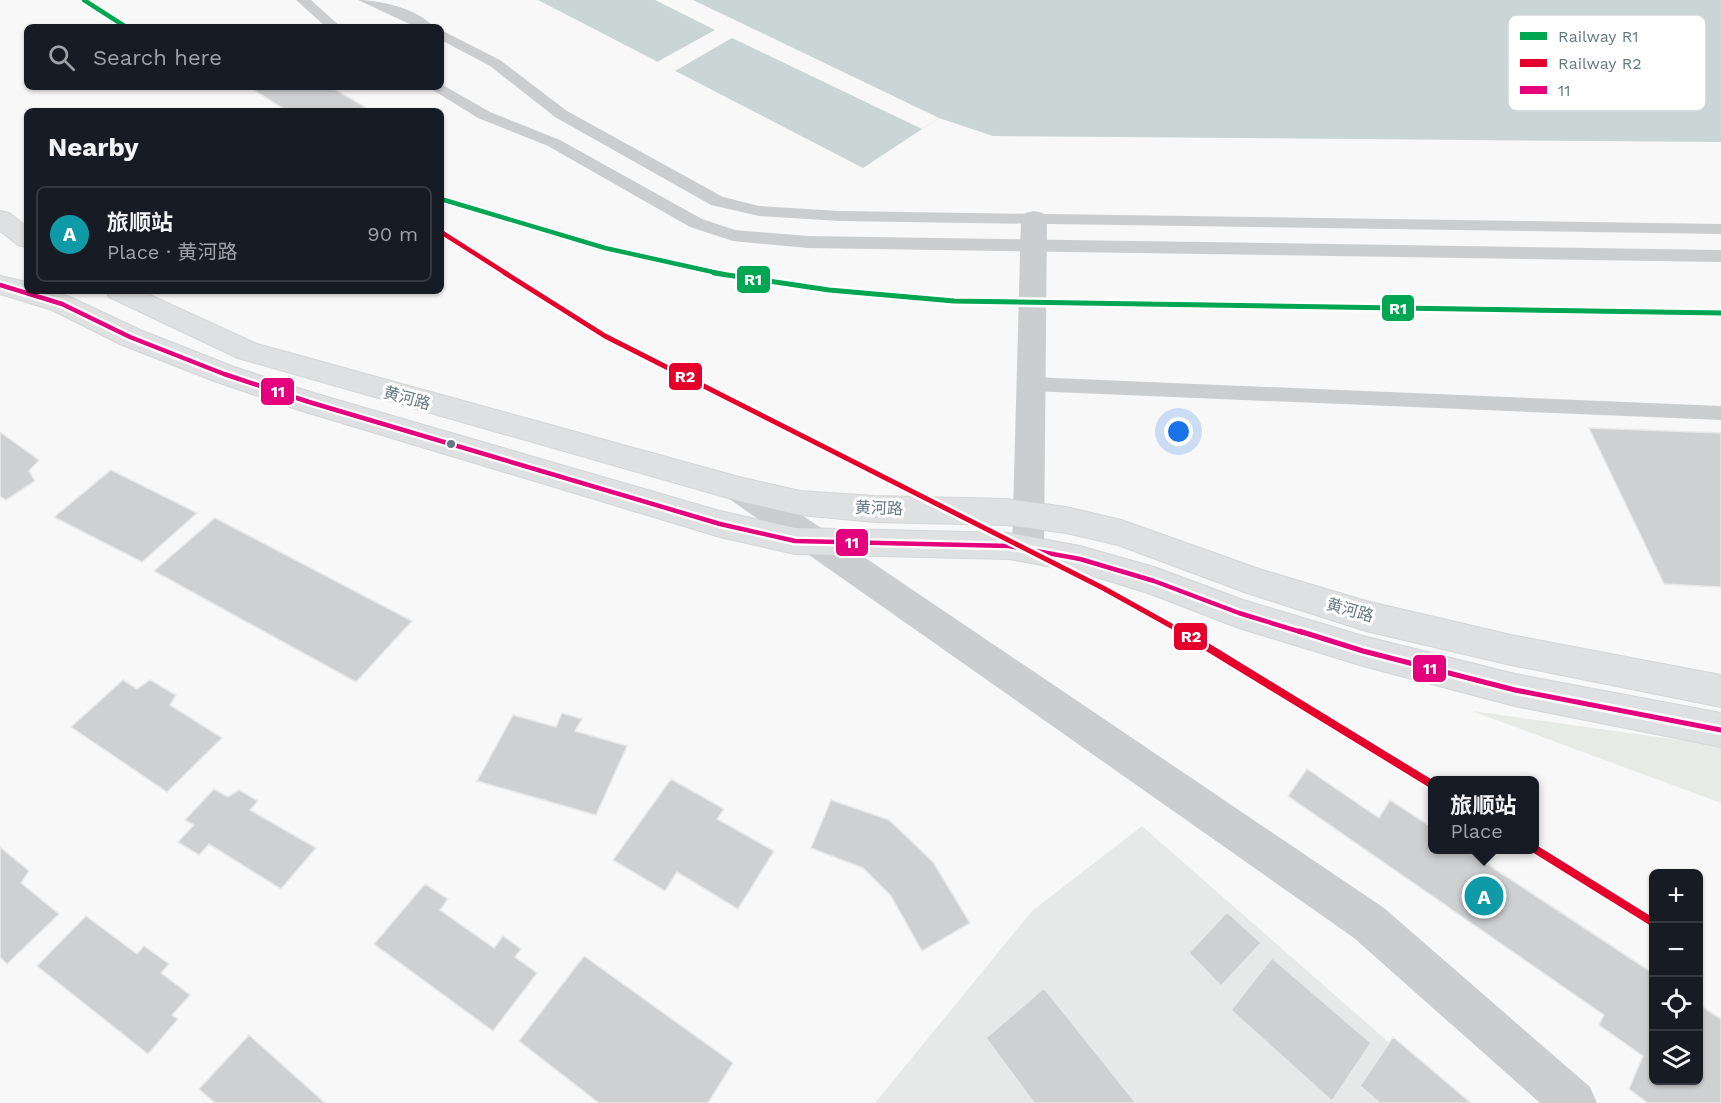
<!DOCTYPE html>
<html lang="en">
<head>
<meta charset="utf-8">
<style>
	body { margin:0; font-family:"Work Sans","Noto Sans SC",sans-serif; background:#242831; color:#f1f3f6 }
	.controls { position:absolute; right:18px; bottom:18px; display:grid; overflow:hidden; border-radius:9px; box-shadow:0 2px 4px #0004 }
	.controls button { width:54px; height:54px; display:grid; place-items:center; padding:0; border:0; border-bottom:2px solid #363941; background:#171b24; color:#f1f3f6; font:30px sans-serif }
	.you { position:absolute; left:1179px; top:432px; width:21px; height:21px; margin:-15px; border:4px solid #fff; border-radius:50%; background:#1a73e8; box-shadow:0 0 0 9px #1a73e833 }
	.badge { display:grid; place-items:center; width:39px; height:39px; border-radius:50%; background:#97a5ac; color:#fff; font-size:20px; font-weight:700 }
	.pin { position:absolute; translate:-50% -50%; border:3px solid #fff; box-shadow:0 2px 6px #0006 }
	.popup { position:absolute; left:1428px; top:776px; width:111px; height:78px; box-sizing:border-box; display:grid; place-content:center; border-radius:9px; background:#171b24; filter:drop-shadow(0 2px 4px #0005); font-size:20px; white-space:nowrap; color:#9ea1a6 }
	.popup b { font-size:22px; color:#f1f3f6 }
	.popup::after { content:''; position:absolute; left:50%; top:100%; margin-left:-12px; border:12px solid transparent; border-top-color:#171b24 }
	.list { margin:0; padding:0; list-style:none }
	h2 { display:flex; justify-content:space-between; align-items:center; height:78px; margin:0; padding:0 24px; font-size:26px }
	h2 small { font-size:20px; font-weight:400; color:#9ea1a6 }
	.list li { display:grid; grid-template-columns:39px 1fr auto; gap:18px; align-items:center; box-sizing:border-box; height:96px; margin:0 12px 12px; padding:0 12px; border:2px solid #363941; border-radius:9px }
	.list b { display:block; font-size:22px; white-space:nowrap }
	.list p { margin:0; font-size:20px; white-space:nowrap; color:#9ea1a6 }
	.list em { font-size:20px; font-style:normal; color:#9ea1a6 }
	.icon { flex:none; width:33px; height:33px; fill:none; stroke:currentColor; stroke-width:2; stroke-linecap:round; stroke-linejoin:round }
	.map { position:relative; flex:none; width:1721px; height:1103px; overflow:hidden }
	.search { position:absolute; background:#171b24; box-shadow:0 2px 4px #0004; left:24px; top:24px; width:420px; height:66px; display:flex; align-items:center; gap:15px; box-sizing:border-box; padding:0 21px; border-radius:9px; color:#9ea1a6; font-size:22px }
	.panel { position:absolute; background:#171b24; box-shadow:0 2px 4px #0004; left:24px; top:108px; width:420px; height:186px; border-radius:9px }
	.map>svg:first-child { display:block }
	.built { fill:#e7e9e9 }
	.green { fill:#e8eae5 }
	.water { fill:#cad5d6 }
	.pier { fill:#f8f8f8 }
	.building { fill:#ced0d1; stroke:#e8e8e8; stroke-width:1.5 }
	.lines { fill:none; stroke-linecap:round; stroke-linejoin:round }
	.trunk-casing { stroke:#d4d5d5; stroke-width:2 }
	.service { fill:#cbcdce; fill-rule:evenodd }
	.minor { fill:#cbcdce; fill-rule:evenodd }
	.trunk { fill:#dfe0e1; fill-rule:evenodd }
	.bus-1-far1-casing { stroke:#fff; stroke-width:9 }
	.bus-1-casing { stroke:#fff; stroke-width:10 }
	.bus-1-far1 { stroke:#e5007d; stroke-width:4.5 }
	.bus-1 { stroke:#e5007d; stroke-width:5 }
	.rail-1-far1-casing { stroke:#fff; stroke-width:8 }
	.rail-1-casing { stroke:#fff; stroke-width:10 }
	.rail-2-far2-casing { stroke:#fff; stroke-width:8 }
	.rail-2-far1-casing { stroke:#fff; stroke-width:10 }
	.rail-2-casing { stroke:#fff; stroke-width:12 }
	.rail-1-far1 { stroke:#00a651; stroke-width:4.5 }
	.rail-1 { stroke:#00a651; stroke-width:5 }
	.rail-2-far2 { stroke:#e4002b; stroke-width:4.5 }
	.rail-2-far1 { stroke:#e4002b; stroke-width:5 }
	.rail-2 { stroke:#e4002b; stroke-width:8 }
	.bus-dot { fill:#637983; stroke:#fff; stroke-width:2 }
	.labels { text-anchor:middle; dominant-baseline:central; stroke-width:6; stroke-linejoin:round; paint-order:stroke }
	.street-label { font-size:16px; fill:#637983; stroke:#fff }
	.key { fill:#fff; stroke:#d0d7da; stroke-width:1.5 }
	.key-label { font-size:16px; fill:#637983 }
	.line-badge { stroke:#fff; stroke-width:2 }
	.badge-label { font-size:16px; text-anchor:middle; font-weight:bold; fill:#fff }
</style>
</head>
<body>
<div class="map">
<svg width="1721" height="1103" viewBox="0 0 1721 1103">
	<rect width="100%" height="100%" fill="#f8f8f8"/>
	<!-- built -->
	<path class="built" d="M 1142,826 L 1458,1103 L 875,1103 L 1032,911 Z"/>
	<!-- green -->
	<path class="green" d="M 1472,711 L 1721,746 L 1721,803 Z"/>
	<!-- water -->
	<path class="water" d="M 538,0 L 1721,0 L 1721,142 L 993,136 L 939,118 L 863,168 Z"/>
	<!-- pier -->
	<path class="pier" d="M 655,0 L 693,0 L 939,118 L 922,129 L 732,38 L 675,71 L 657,62 L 715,30 Z"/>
	<!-- building -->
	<path class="building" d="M 249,87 L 331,87 L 365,107 L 357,111 L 287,111 Z
		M 1589,428 L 1721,433 L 1721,587 L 1664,584 Z
		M 0,432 L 39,460 L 29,471 L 35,481 L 6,500 L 0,496 Z
		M 111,470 L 197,513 L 142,562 L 54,517 Z
		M 215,518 L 412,621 L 356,682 L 154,571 Z
		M 123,680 L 137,689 L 150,680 L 176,695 L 170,705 L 222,738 L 167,792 L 71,727 Z
		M 562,713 L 582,719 L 575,731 L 627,746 L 596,815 L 477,781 L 513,715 L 556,727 Z
		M 1307,769 L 1379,818 L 1390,800 L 1433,828 L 1433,850 L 1466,850 L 1654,974 L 1654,1080 L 1698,1080 L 1698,1004 L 1721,1019 L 1721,1103 L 1648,1103 L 1629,1089 L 1643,1056 L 1599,1025 L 1604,1015 L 1288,796 Z
		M 671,779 L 724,809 L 717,819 L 774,851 L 738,909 L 677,872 L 665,891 L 613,860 Z
		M 214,789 L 228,797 L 239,790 L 258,801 L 250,810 L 316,848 L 281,889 L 209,844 L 199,855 L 178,842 L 194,825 L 185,820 Z
		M 831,800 L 889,820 L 933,862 L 970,923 L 922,951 L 891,896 L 863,868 L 811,848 Z
		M 0,847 L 29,871 L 21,883 L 59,914 L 7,964 L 0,957 Z
		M 425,884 L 448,899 L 440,910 L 494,948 L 503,936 L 521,949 L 515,957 L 537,973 L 493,1031 L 374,944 Z
		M 1227,912 L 1261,943 L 1221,986 L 1189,953 Z
		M 86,916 L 137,954 L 144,946 L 169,964 L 161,973 L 190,995 L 172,1015 L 178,1019 L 148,1054 L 37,966 Z
		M 584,956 L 733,1063 L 708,1103 L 599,1103 L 519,1041 Z
		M 1272,958 L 1371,1043 L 1332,1101 L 1231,1010 Z
		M 1044,988 L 1136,1103 L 1034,1103 L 986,1038 Z
		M 249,1035 L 325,1103 L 215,1103 L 199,1089 Z
		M 1393,1037 L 1471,1103 L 1380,1103 L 1360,1086 Z"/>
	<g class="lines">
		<!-- trunk casing -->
		<g class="trunk-casing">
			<path id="trunk" d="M 0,211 L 9,213 L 27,227 L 27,247 L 18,245 L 0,231 Z
				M 0,276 L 27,282 L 27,291 L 53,291 L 72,298 L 140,330 L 234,367 L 317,394 L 720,511 L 795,528 L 1009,533 L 1080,546 L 1154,567 L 1243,600 L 1363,636 L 1515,674 L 1721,713 L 1721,747 L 1515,706 L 1363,666 L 1239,628 L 1148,593 L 1080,572 L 1009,559 L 795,554 L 720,537 L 299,410 L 214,381 L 120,344 L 52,310 L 0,294 Z
				M 106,291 L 141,291 L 257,344 L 739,477 L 800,491 L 875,496 L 1007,499 L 1066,507 L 1121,520 L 1262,570 L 1366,601 L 1511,635 L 1721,675 L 1721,707 L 1511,665 L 1366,631 L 1247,593 L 1118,545 L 1066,533 L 1007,525 L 875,522 L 800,515 L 739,501 L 238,358 L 109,297 Z"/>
		</g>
		<!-- service -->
		<path class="service" d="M 296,0 L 311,0 L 341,27 L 326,27 Z
			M 358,0 C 381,0 418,9 434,27 L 416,27 Z
			M 441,30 L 500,60 L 567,111 L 723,197 L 759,206 L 840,211 L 1721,224 L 1721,234 L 840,221 L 759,216 L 711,205 L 555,117 L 490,66 L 441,40 Z
			M 441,84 L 490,112 L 560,140 L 702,219 L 735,230 L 808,236 L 1721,250 L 1721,262 L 808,248 L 733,241 L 690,227 L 548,146 L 478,118 L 428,87 L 441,87 Z
			M 1031,377 L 1721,406 L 1721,420 L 1031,391 L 1024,389 L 1021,384 L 1024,379 Z"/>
		<!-- minor -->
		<path class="minor" d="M 1034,211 L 1043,213 L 1047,219 L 1044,550 L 1040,559 L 1028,563 L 1016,559 L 1012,550 L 1021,219 L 1025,213 Z
			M 739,477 L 750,480 L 1384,908 L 1590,1087 L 1597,1103 L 1540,1103 L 1354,938 L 728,498 L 723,489 L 728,480 Z"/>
		<!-- trunk -->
		<use href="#trunk" class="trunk"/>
		<!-- bus-1-far1 casing -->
		<g class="bus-1-far1-casing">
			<path id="bus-1-far1" d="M 0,285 L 62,304 L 130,337 L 224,374 L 309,402 L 720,524 L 795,541 L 1009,546 L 1080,559 L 1154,581 L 1239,613 L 1304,633"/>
		</g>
		<!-- bus-1 casing -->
		<g class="bus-1-casing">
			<path id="bus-1" d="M 1299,631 L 1363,651 L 1515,690 L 1721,730"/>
		</g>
		<!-- bus-1-far1 -->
		<use href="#bus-1-far1" class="bus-1-far1"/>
		<!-- bus-1 -->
		<use href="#bus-1" class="bus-1"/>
		<!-- rail-1-far1 casing -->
		<g class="rail-1-far1-casing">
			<path id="rail-1-far1" d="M 84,0 L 126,27
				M 441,199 L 605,248 L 722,274"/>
		</g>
		<!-- rail-1 casing -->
		<g class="rail-1-casing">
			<path id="rail-1" d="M 714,273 L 829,290 L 954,301 L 1721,313"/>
		</g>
		<!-- rail-2-far2 casing -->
		<g class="rail-2-far2-casing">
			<path id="rail-2-far2" d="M 441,232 L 507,274"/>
		</g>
		<!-- rail-2-far1 casing -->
		<g class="rail-2-far1-casing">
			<path id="rail-2-far1" d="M 505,273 L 605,336 L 1103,588 L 1184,633"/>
		</g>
		<!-- rail-2 casing -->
		<g class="rail-2-casing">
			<path id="rail-2" d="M 1181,631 L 1433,785
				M 1535,849 L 1654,923"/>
		</g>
		<!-- rail-1-far1 -->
		<use href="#rail-1-far1" class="rail-1-far1"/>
		<!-- rail-1 -->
		<use href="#rail-1" class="rail-1"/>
		<!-- rail-2-far2 -->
		<use href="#rail-2-far2" class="rail-2-far2"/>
		<!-- rail-2-far1 -->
		<use href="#rail-2-far1" class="rail-2-far1"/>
		<!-- rail-2 -->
		<use href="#rail-2" class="rail-2"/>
	</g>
	<!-- markers -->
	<circle class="bus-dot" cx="451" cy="444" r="5"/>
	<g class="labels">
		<!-- street labels -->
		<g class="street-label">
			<text transform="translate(407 398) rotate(15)">黄河路</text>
			<text transform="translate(879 508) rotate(2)">黄河路</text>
			<text transform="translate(1350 610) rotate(16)">黄河路</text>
		</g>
	</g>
	<!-- legend -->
	<rect x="1508" y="15" width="198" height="96" rx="9" class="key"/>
	<rect x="1520" y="32" width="27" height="8" fill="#00a651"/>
	<rect x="1520" y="59" width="27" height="8" fill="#e4002b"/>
	<rect x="1520" y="86" width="27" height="8" fill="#e5007d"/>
	<g class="key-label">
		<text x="1558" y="42">Railway R1</text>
		<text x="1558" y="69">Railway R2</text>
		<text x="1558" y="96">11</text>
	</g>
	<g class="line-badge">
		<rect x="736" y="265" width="35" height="29" rx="6" fill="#00a651"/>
		<rect x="1381" y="294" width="34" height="28" rx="6" fill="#00a651"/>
		<rect x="668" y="362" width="35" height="29" rx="6" fill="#e4002b"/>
		<rect x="260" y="377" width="35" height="29" rx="6" fill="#e5007d"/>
		<rect x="835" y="528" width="34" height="29" rx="6" fill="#e5007d"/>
		<rect x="1173" y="622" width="35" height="29" rx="6" fill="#e4002b"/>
		<rect x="1412" y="654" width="35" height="29" rx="6" fill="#e5007d"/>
	</g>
	<g class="badge-label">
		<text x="753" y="285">R1</text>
		<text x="1398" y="314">R1</text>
		<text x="685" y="382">R2</text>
		<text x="278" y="397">11</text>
		<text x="852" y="548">11</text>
		<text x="1191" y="642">R2</text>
		<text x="1430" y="674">11</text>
	</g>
</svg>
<div class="controls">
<button>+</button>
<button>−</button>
<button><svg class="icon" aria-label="locate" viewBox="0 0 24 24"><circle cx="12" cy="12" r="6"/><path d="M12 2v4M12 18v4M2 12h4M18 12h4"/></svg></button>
<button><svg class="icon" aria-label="layers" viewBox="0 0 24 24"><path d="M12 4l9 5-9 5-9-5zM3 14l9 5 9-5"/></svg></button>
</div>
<div class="you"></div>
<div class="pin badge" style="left:1484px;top:896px;background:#0f9aa8">A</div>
<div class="popup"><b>旅顺站</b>Place</div>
<div class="search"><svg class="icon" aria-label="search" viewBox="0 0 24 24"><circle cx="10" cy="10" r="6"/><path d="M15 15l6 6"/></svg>Search here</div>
<section class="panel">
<h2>Nearby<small></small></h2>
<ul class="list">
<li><span class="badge" style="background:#0f9aa8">A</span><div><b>旅顺站</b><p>Place · 黄河路</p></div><em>90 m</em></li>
</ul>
</section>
</div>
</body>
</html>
